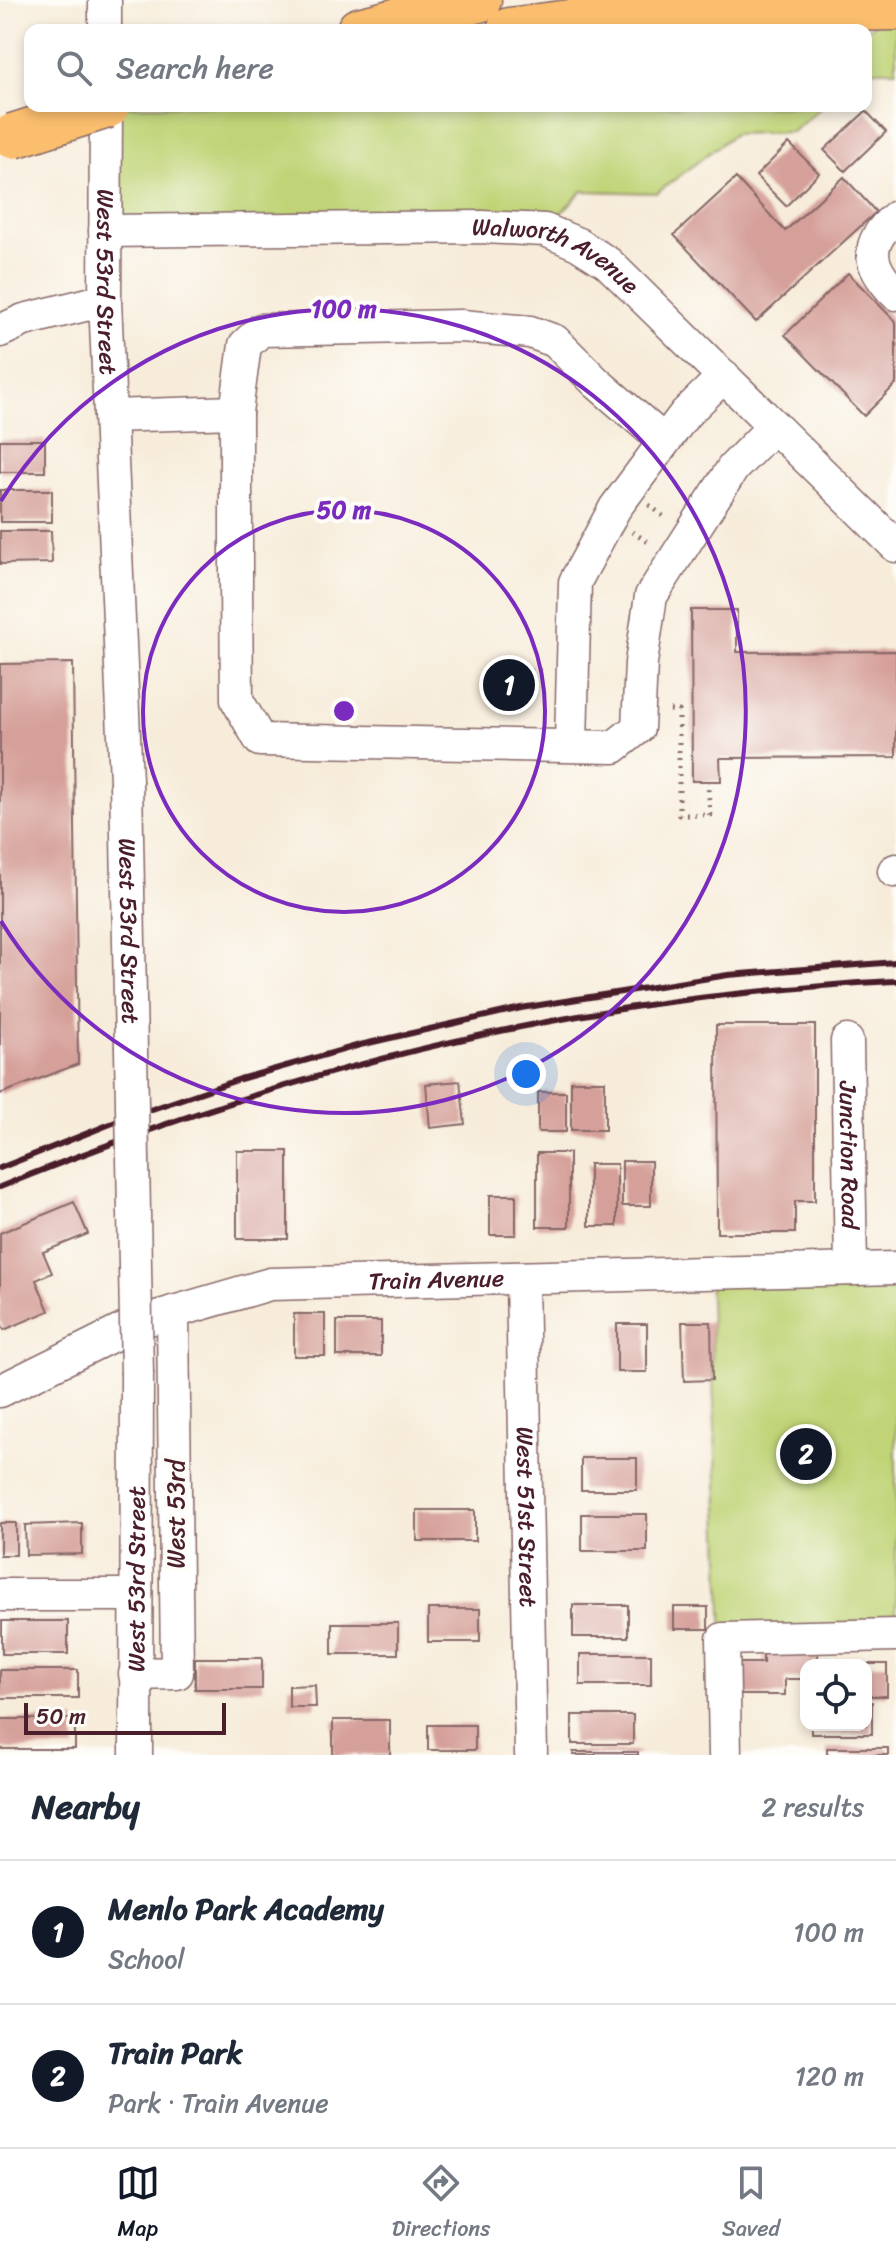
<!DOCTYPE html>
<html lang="en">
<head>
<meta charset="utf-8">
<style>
	body { margin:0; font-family:Sriracha,sans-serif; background:#f2f2f3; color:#1f2937 }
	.controls { position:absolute; right:24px; bottom:24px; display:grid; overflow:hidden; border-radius:16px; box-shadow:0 4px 12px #0003 }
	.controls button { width:72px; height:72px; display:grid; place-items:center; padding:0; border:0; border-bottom:2px solid #e0e1e3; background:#fff; color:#1f2937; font:40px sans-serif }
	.scale { position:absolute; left:24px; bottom:20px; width:202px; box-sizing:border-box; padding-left:8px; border:4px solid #4a1f2b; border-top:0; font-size:22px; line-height:28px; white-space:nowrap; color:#4a1f2b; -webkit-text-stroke:6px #fdfcf7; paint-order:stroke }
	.you { position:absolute; left:526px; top:1074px; width:28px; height:28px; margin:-20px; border:6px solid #fff; border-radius:50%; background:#1a73e8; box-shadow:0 0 0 12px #1a73e833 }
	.badge { display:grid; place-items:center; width:52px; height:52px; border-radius:50%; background:#111827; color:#fff; font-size:26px; font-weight:700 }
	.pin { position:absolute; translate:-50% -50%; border:4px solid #fff; box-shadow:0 2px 8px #0006 }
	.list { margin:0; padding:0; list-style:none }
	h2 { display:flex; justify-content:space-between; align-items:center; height:104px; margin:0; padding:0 32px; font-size:34px }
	h2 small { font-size:26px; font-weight:400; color:#747a83 }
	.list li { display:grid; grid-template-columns:52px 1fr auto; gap:24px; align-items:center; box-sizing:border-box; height:144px; padding:0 32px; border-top:2px solid #e0e1e3 }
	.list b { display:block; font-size:30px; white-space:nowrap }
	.list p { margin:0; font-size:26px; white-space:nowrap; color:#747a83 }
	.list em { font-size:26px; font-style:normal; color:#747a83 }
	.icon { flex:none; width:44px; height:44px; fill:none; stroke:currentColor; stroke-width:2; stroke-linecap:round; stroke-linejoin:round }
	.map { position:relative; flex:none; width:896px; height:1755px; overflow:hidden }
	.search { position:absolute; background:#fff; box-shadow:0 4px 12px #0003; left:24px; right:24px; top:24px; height:88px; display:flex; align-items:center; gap:20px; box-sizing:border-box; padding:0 28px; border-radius:16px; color:#747a83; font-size:30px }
	.sheet { height:392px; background:#fff }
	nav { display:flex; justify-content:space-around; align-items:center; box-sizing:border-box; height:112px; border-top:2px solid #e0e1e3; background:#fff; font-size:22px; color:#747a83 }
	nav a { display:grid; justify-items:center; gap:4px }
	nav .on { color:#111827 }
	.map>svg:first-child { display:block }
	.green { fill:#c0d477; stroke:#857a51; stroke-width:2 }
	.building { fill:#d6a09a }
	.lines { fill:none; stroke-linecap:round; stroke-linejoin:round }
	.minor-casing { stroke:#876768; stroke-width:35 }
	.highway-casing { stroke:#876768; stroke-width:47 }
	.path { stroke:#876768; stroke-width:5; stroke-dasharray:2 6; stroke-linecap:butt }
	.minor { stroke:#fff; stroke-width:32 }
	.highway { stroke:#fbbe6e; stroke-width:44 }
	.rail { stroke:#4a1f2b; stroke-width:6 }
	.minor-bridge-casing { stroke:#876768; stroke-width:35; stroke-linecap:butt }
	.highway-bridge-casing { stroke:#876768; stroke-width:47; stroke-linecap:butt }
	.minor-bridge { stroke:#fff; stroke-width:32 }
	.highway-bridge { stroke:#fbbe6e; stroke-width:44 }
	.ring { fill:none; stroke:#7b2cbf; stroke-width:4 }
	.labels { text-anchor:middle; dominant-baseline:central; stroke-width:8; stroke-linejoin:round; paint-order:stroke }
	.street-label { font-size:24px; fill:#4a1f2b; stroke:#fdfcf7 }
	.centre { fill:#7b2cbf; stroke:#fdfcf7; stroke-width:4 }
	.ring-label { font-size:24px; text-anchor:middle; font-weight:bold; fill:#7b2cbf; stroke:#fdfcf7; stroke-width:8; stroke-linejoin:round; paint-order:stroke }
</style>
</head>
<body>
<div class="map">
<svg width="896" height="1755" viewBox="0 0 896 1755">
	<rect width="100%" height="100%" fill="#fdfcf7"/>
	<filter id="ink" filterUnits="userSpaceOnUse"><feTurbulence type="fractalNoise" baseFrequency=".0125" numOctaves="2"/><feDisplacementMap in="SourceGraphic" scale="16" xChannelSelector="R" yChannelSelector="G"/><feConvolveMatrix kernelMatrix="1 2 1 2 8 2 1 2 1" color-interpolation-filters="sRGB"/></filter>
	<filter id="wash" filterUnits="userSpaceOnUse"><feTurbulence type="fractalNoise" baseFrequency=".006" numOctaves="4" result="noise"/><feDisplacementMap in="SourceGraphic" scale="32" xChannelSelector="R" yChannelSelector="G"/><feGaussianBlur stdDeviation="1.8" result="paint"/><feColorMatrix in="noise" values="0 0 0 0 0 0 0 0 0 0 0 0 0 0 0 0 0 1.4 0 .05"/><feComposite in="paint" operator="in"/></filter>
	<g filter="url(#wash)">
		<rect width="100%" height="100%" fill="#f7ecda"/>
		<!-- green -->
		<path class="green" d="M 896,8 L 896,70 L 866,70 L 866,30 Z
			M 107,106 L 823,106 L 792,132 L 734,134 L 657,193 L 582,191 L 545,230 L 105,231 Z
			M 896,1268 L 896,1635 L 723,1639 L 709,1272 Z"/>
		<g id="blocks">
			<!-- building -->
			<path class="building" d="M 866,111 L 886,132 L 845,171 L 824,150 Z
				M 789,143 L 819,173 L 786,206 L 756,176 Z
				M 844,177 L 876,212 L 756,322 L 674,235 L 736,178 L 785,231 Z
				M 848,273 L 896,322 L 896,384 L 864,416 L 785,335 Z
				M 0,440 L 45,440 L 45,472 L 0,472 Z
				M 0,490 L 52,490 L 52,522 L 0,522 Z
				M 0,531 L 51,531 L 52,563 L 0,564 Z
				M 691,610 L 737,610 L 737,652 L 896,651 L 896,757 L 720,758 L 721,781 L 692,781 Z
				M 73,663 L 78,1064 L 0,1094 L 0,664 Z
				M 716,1025 L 815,1025 L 815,1201 L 795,1201 L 795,1233 L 717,1233 Z
				M 460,1081 L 465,1124 L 430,1128 L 426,1084 Z
				M 571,1081 L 605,1081 L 605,1130 L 571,1130 Z
				M 538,1092 L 566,1092 L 566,1132 L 538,1132 Z
				M 237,1151 L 288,1151 L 288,1239 L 237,1239 Z
				M 537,1153 L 569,1153 L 569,1227 L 537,1227 Z
				M 622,1161 L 651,1161 L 651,1206 L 622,1206 Z
				M 589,1164 L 617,1164 L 617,1226 L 589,1226 Z
				M 490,1195 L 516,1195 L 516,1235 L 490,1235 Z
				M 74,1202 L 88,1234 L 43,1252 L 52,1273 L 36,1280 L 49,1311 L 4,1330 L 0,1320 L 0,1233 Z
				M 294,1314 L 325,1314 L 325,1356 L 294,1356 Z
				M 337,1321 L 381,1321 L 381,1356 L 337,1356 Z
				M 682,1322 L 711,1322 L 712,1380 L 684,1381 Z
				M 617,1324 L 647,1324 L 647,1372 L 617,1372 Z
				M 581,1458 L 637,1458 L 637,1490 L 581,1490 Z
				M 417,1510 L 475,1510 L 475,1541 L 417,1541 Z
				M 582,1514 L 647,1514 L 647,1551 L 582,1551 Z
				M 0,1523 L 16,1523 L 16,1555 L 0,1555 Z
				M 82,1523 L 82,1554 L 26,1555 L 25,1525 Z
				M 573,1605 L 628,1605 L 628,1637 L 573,1637 Z
				M 674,1607 L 708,1607 L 708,1629 L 674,1629 Z
				M 428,1609 L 480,1609 L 480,1642 L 428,1642 Z
				M 2,1621 L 68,1621 L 68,1654 L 2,1654 Z
				M 332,1623 L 398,1623 L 398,1654 L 332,1654 Z
				M 763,1651 L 818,1651 L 818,1665 L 806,1665 L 806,1679 L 785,1679 L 785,1695 L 739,1695 L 739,1663 L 763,1663 Z
				M 580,1654 L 651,1654 L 651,1685 L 580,1685 Z
				M 195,1658 L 262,1658 L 262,1689 L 195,1689 Z
				M 866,1664 L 887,1664 L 887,1696 L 866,1696 Z
				M 0,1670 L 78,1670 L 78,1698 L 0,1698 Z
				M 315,1685 L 316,1707 L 289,1707 L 289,1686 Z
				M 866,1702 L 872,1702 L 872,1734 L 811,1734 L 811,1725 L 866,1725 Z
				M 572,1715 L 633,1715 L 633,1744 L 572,1744 Z
				M 0,1719 L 75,1719 L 75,1749 L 0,1749 Z
				M 333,1720 L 390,1720 L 390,1755 L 333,1755 Z
				M 428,1725 L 475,1725 L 475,1750 L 428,1750 Z
				M 827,1748 L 888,1748 L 888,1755 L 827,1755 Z
				M 573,1752 L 638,1752 L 638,1755 L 573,1755 Z"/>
		</g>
	</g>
	<g filter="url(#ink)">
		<use href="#blocks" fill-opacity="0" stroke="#876768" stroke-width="2"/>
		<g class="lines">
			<!-- minor casing -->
			<g class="minor-casing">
				<g id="minor">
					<path d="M 105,30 L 105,0"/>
					<path id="s1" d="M 106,106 L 105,300 L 126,781"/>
					<path d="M 896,217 C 863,244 868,266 896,294"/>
					<path id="s2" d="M 105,231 L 482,227 L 545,230 L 578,244 L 608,263 L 896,546"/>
					<path d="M 0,331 L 24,320 L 105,300"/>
					<path d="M 110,416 L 236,412"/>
					<path d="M 664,441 L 596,382 L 555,341 L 530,332 L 461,326 L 261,330 L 245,345 L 236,412 L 236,584 L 237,700 L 260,740 L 614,747 L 638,728 L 641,663 L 651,596 L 733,468 L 774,426"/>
					<path d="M 571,744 L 575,582 L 615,508 L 685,414 L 724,376"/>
					<path d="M 894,871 L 896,870"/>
					<path id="s3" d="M 847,1041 L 851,1268"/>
					<path id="s4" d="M 522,1279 L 531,1755"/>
					<path id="s5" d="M 0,1391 L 139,1322 L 270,1284 L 896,1268"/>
					<path d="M 0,1595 L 135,1595"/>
					<path d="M 135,1674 L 177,1673 L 173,1312"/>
					<path id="s6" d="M 136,1755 L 137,1374"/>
					<path d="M 725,1755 L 723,1639 L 896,1635"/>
				</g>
			</g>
			<!-- highway casing -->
			<g class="highway-casing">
				<path id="highway" d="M 359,30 L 479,0
					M 509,30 L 608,17 L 678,12 L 896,8"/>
			</g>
			<!-- path -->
			<path class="path" d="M 649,505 L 664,517
				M 632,532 L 648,542
				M 531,671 L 546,671
				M 670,710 L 679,711 L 679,815 L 710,815 L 708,783"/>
			<!-- minor -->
			<use href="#minor" class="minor"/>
			<!-- highway -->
			<use href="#highway" class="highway"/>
			<!-- rail -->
			<path class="rail" d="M 0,1168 L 123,1119 L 240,1079 L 360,1045 L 521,1008 L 728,975 L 896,962
				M 0,1187 C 252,1084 516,1011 788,989 C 824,986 860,982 896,981"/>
			<!-- minor-bridge casing -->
			<g class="minor-bridge-casing">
				<g id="minor-bridge">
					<path id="s7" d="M 126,781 L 137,1374"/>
				</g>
			</g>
			<!-- highway-bridge casing -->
			<g class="highway-bridge-casing">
				<path id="highway-bridge" d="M 13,136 L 107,106"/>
			</g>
			<!-- minor-bridge -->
			<use href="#minor-bridge" class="minor-bridge"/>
			<!-- highway-bridge -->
			<use href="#highway-bridge" class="highway-bridge"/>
		</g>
	</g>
	<!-- distance rings -->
	<g class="ring">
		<circle cx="344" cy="711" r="201"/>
		<path d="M1 501A402 402 0 1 1 1 921"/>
	</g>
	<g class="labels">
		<!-- street labels -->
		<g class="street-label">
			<text stroke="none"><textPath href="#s2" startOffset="458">Walworth Avenue</textPath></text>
			<text stroke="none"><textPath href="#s1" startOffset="176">West 53rd Street</textPath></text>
			<text stroke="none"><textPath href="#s7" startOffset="150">West 53rd Street</textPath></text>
			<text stroke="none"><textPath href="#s3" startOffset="114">Junction Road</textPath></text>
			<text stroke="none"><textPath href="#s5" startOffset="458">Train Avenue</textPath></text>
			<text transform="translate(176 1514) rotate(-90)">West 53rd</text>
			<text stroke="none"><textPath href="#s4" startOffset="238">West 51st Street</textPath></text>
			<text stroke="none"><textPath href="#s6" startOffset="176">West 53rd Street</textPath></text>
		</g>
	</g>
	<circle cx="344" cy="711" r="12" class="centre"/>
	<g class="ring-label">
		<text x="344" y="317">100 m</text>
		<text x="344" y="518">50 m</text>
	</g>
</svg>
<div class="controls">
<button><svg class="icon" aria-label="locate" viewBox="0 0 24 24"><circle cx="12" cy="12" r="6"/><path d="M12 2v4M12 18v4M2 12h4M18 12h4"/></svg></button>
</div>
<div class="scale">50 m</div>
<div class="you"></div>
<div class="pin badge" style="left:509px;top:685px">1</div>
<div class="pin badge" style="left:806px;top:1454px">2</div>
<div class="search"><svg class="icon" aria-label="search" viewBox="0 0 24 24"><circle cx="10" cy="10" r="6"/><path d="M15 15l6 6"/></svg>Search here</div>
</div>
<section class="sheet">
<h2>Nearby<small>2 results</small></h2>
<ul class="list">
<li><span class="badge">1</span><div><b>Menlo Park Academy</b><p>School</p></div><em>100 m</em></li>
<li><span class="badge">2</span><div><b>Train Park</b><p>Park · Train Avenue</p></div><em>120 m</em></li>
</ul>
</section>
<nav>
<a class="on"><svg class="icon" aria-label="map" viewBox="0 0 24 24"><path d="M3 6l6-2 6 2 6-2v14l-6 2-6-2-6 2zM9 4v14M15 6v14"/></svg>Map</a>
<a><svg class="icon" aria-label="directions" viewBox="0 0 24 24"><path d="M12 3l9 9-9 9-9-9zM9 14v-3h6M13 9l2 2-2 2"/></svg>Directions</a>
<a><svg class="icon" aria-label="saved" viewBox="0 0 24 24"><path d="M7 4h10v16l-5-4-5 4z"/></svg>Saved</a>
</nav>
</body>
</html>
